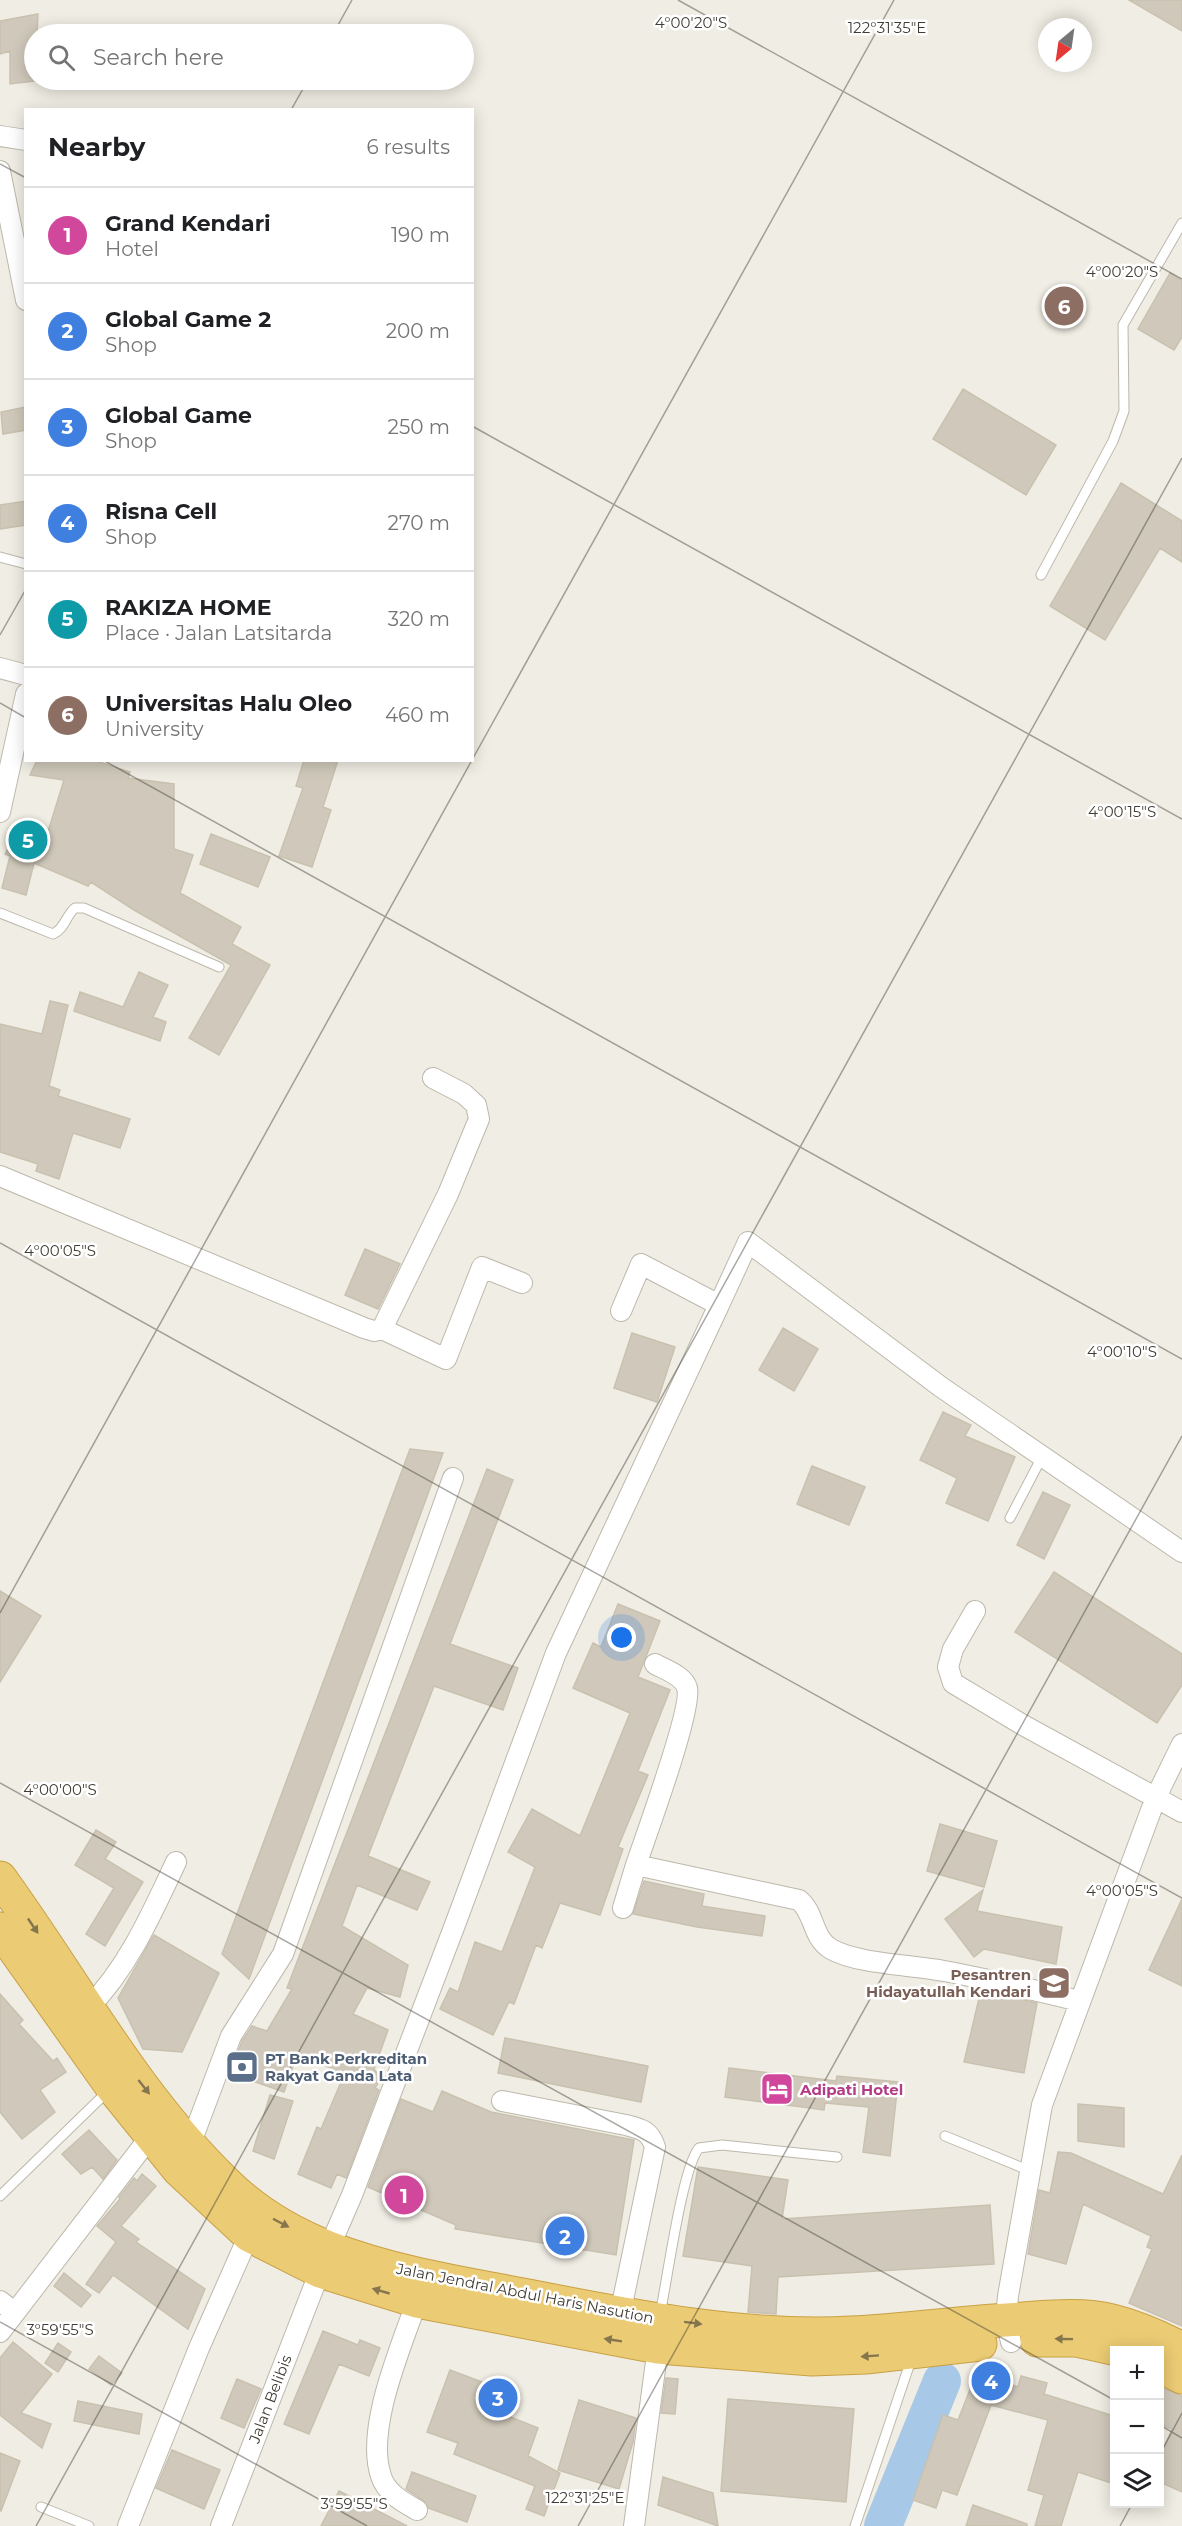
<!DOCTYPE html>
<html lang="en">
<head>
<meta charset="utf-8">
<style>
	body { margin:0; font-family:Montserrat,sans-serif; background:#f2f2f2; color:#202124 }
	.controls { position:absolute; right:18px; bottom:18px; display:grid; overflow:hidden; border-radius:0px; box-shadow:0 3px 15px #0003 }
	.controls button { width:54px; height:54px; display:grid; place-items:center; padding:0; border:0; border-bottom:2px solid #e0e0e0; background:#fff; color:#202124; font:30px sans-serif }
	.compass { position:absolute; left:1038px; top:18px; width:54px; height:54px; border-radius:50%; background:#fff; box-shadow:0 3px 15px #0003; rotate:209deg }
	.you { position:absolute; left:622px; top:1638px; width:21px; height:21px; margin:-15px; border:4px solid #fff; border-radius:50%; background:#1a73e8; box-shadow:0 0 0 9px #1a73e833 }
	.badge { display:grid; place-items:center; width:39px; height:39px; border-radius:50%; background:#0f766e; color:#fff; font-size:20px; font-weight:700 }
	.pin { position:absolute; translate:-50% -50%; border:3px solid #fff; box-shadow:0 2px 6px #0006 }
	.list { margin:0; padding:0; list-style:none }
	h2 { display:flex; justify-content:space-between; align-items:center; height:78px; margin:0; padding:0 24px; font-size:26px }
	h2 small { font-size:20px; font-weight:400; color:#757577 }
	.list li { display:grid; grid-template-columns:39px 1fr auto; gap:18px; align-items:center; box-sizing:border-box; height:96px; padding:0 24px; border-top:2px solid #e0e0e0 }
	.list b { display:block; font-size:22px; white-space:nowrap }
	.list p { margin:0; font-size:20px; white-space:nowrap; color:#757577 }
	.list em { font-size:20px; font-style:normal; color:#757577 }
	.icon { flex:none; width:33px; height:33px; fill:none; stroke:currentColor; stroke-width:2; stroke-linecap:round; stroke-linejoin:round }
	.map { position:relative; flex:none; width:1182px; height:2526px; overflow:hidden }
	.search { position:absolute; background:#fff; box-shadow:0 3px 15px #0003; left:24px; top:24px; width:450px; height:66px; display:flex; align-items:center; gap:15px; box-sizing:border-box; padding:0 21px; border-radius:33px; color:#757577; font-size:22px }
	.panel { position:absolute; background:#fff; box-shadow:0 3px 15px #0003; left:24px; top:108px; width:450px; height:654px; border-radius:0px }
	.map>svg:first-child { display:block }
	.lines { fill:none; stroke-linecap:round; stroke-linejoin:round }
	.river { stroke:#a7c8e6; stroke-width:38 }
	.building { fill:#d0c9bb; stroke:#c9c1af; stroke-width:1.5 }
	.lane-casing { stroke:#bdb8ab; stroke-width:11 }
	.street-casing { stroke:#bdb8ab; stroke-width:22 }
	.highway-casing { stroke:#c9a145; stroke-width:35 }
	.lane { stroke:#fff; stroke-width:9 }
	.street { stroke:#fff; stroke-width:20 }
	.highway { stroke:#ebcb73; stroke-width:33 }
	.oneway { fill:#85764e }
	.ticks { fill:none; stroke:#413d35; stroke-width:1.5; stroke-opacity:0.45 }
	.labels { text-anchor:middle; dominant-baseline:central; stroke-width:5; stroke-linejoin:round; paint-order:stroke }
	.education-label { font-size:15px; font-weight:bold; fill:#785e54; stroke:#fff; text-anchor:end }
	.service-label { font-size:15px; font-weight:bold; fill:#4e5e75; stroke:#fff; text-anchor:start }
	.hotel-label { font-size:15px; font-weight:bold; fill:#b23c85; stroke:#fff; text-anchor:start }
	.street-label { font-size:15px; fill:#413d35; stroke:#fff }
	.ticks-label { font-size:15px; text-anchor:middle; fill:#413d35; stroke:#fff; stroke-width:5; stroke-linejoin:round; paint-order:stroke }
</style>
</head>
<body>
<div class="map">
<svg width="1182" height="2526" viewBox="0 0 1182 2526">
	<rect width="100%" height="100%" fill="#f0ede4"/>
	<g class="lines">
		<!-- river -->
		<path class="river" d="M 883,2526 L 942,2381"/>
	</g>
	<!-- building -->
	<path class="building" d="M 1129,0 L 1182,0 L 1182,31 Z
		M 38,14 L 37,34 L 34,34 L 34,81 L 10,84 L 10,51 L 0,54 L 0,21 Z
		M 1170,273 L 1182,281 L 1182,337 L 1174,350 L 1138,329 Z
		M 963,389 L 1056,445 L 1026,495 L 933,439 Z
		M 26,407 L 26,430 L 3,434 L 1,412 Z
		M 1121,483 L 1182,521 L 1182,562 L 1160,548 L 1105,640 L 1050,606 Z
		M 26,501 L 26,525 L 0,529 L 0,505 Z
		M 37,760 L 93,760 L 130,772 L 128,778 L 174,784 L 174,849 L 193,855 L 180,893 L 241,927 L 232,944 L 270,965 L 219,1055 L 189,1038 L 231,965 L 134,910 L 91,882 L 88,886 L 34,863 L 26,895 L 2,888 L 10,856 L 5,854 L 21,825 L 46,838 L 64,780 L 30,775 Z
		M 304,760 L 338,760 L 323,807 L 331,810 L 312,867 L 279,856 L 303,788 L 296,786 Z
		M 211,834 L 270,857 L 258,887 L 200,864 Z
		M 139,972 L 168,985 L 153,1017 L 166,1022 L 160,1041 L 74,1011 L 80,992 L 123,1007 Z
		M 50,1001 L 68,1005 L 49,1086 L 60,1090 L 58,1096 L 130,1119 L 120,1148 L 73,1133 L 59,1179 L 36,1171 L 38,1164 L 0,1152 L 0,1024 L 42,1034 Z
		M 365,1249 L 400,1264 L 378,1309 L 345,1295 Z
		M 783,1328 L 818,1349 L 794,1391 L 759,1370 Z
		M 632,1333 L 675,1347 L 657,1402 L 614,1388 Z
		M 943,1412 L 971,1425 L 965,1436 L 1015,1457 L 988,1521 L 946,1503 L 957,1478 L 920,1460 Z
		M 410,1449 L 443,1453 L 249,1979 L 222,1954 Z
		M 812,1466 L 865,1487 L 849,1525 L 797,1504 Z
		M 487,1469 L 513,1480 L 450,1644 L 518,1668 L 503,1710 L 434,1686 L 368,1856 L 430,1882 L 417,1910 L 357,1885 L 342,1926 L 408,1965 L 400,1997 L 367,1988 L 353,2014 L 388,2030 L 374,2069 L 381,2078 L 375,2088 L 379,2090 L 346,2178 L 337,2174 L 331,2188 L 298,2174 L 317,2127 L 321,2129 L 344,2075 L 298,2052 L 284,2092 L 230,2073 L 242,2041 L 252,2026 L 267,2031 L 292,1989 L 287,1988 Z
		M 1043,1492 L 1070,1505 L 1044,1559 L 1017,1545 Z
		M 1054,1572 L 1182,1654 L 1182,1685 L 1157,1723 L 1015,1632 Z
		M 0,1591 L 41,1616 L 0,1682 Z
		M 618,1604 L 660,1621 L 638,1677 L 670,1690 L 638,1771 L 648,1775 L 618,1847 L 623,1849 L 600,1915 L 560,1903 L 542,1948 L 536,1945 L 514,2004 L 509,2002 L 493,2035 L 440,2009 L 450,1988 L 458,1992 L 475,1942 L 502,1952 L 535,1867 L 508,1852 L 532,1809 L 580,1836 L 630,1713 L 573,1688 L 593,1643 L 601,1647 Z
		M 940,1824 L 997,1841 L 984,1887 L 927,1871 Z
		M 96,1830 L 116,1842 L 105,1859 L 143,1882 L 105,1946 L 86,1934 L 114,1888 L 75,1865 Z
		M 644,1881 L 704,1894 L 702,1906 L 765,1916 L 762,1936 L 697,1927 L 633,1914 Z
		M 983,1890 L 977,1911 L 1062,1927 L 1056,1964 L 984,1949 L 974,1957 L 945,1919 Z
		M 1182,1899 L 1182,1986 L 1149,1970 Z
		M 154,1935 L 219,1973 L 182,2052 L 143,2049 L 118,1998 Z
		M 981,1990 L 1037,2003 L 1024,2073 L 964,2062 Z
		M 0,1994 L 23,2020 L 19,2024 L 53,2061 L 57,2058 L 66,2072 L 40,2090 L 55,2112 L 22,2139 L 0,2112 Z
		M 505,2038 L 648,2066 L 641,2102 L 498,2073 Z
		M 729,2068 L 836,2081 L 837,2076 L 898,2082 L 890,2156 L 863,2152 L 869,2107 L 825,2103 L 824,2110 L 725,2097 Z
		M 442,2091 L 491,2112 L 634,2140 L 616,2255 L 455,2229 L 456,2225 L 368,2187 L 401,2099 L 433,2112 Z
		M 270,2095 L 293,2101 L 274,2159 L 253,2151 Z
		M 1078,2104 L 1124,2108 L 1124,2147 L 1078,2141 Z
		M 89,2130 L 117,2160 L 103,2179 L 92,2167 L 81,2174 L 62,2154 Z
		M 1058,2152 L 1071,2153 L 1163,2194 L 1182,2155 L 1182,2326 L 1129,2303 L 1152,2249 L 1147,2247 L 1151,2236 L 1083,2204 L 1066,2264 L 1028,2254 L 1039,2190 L 1050,2193 Z
		M 698,2167 L 788,2180 L 782,2219 L 990,2205 L 994,2264 L 778,2277 L 776,2314 L 748,2312 L 752,2266 L 683,2256 Z
		M 142,2174 L 156,2186 L 121,2226 L 139,2239 L 136,2242 L 205,2289 L 188,2329 L 113,2275 L 99,2293 L 86,2284 L 116,2242 L 97,2226 L 120,2199 L 119,2197 L 134,2178 L 137,2181 Z
		M 64,2273 L 91,2295 L 81,2307 L 54,2286 Z
		M 323,2331 L 358,2345 L 360,2340 L 380,2348 L 369,2376 L 339,2364 L 309,2434 L 284,2424 Z
		M 13,2342 L 52,2374 L 21,2413 L 51,2424 L 42,2448 L 0,2415 L 0,2358 Z
		M 58,2343 L 71,2352 L 58,2372 L 45,2363 Z
		M 99,2356 L 122,2373 L 111,2385 L 89,2369 Z
		M 450,2370 L 511,2393 L 503,2414 L 538,2428 L 528,2456 L 560,2473 L 544,2516 L 526,2509 L 535,2486 L 454,2454 L 458,2443 L 427,2432 Z
		M 977,2372 L 1018,2387 L 1021,2376 L 1047,2383 L 1044,2394 L 1114,2416 L 1114,2484 L 1078,2472 L 1061,2526 L 1035,2526 L 1044,2495 L 1028,2490 L 1048,2420 L 991,2405 L 957,2495 L 942,2490 L 936,2508 L 913,2500 L 943,2415 L 958,2420 Z
		M 666,2378 L 678,2379 L 675,2414 L 661,2413 Z
		M 237,2379 L 261,2389 L 244,2428 L 221,2418 Z
		M 1160,2387 L 1182,2396 L 1182,2492 L 1160,2482 L 1160,2457 L 1172,2429 L 1160,2424 Z
		M 728,2399 L 854,2409 L 846,2502 L 721,2491 Z
		M 579,2400 L 636,2418 L 633,2442 L 619,2489 L 558,2470 Z
		M 78,2401 L 142,2414 L 139,2434 L 74,2421 Z
		M 172,2450 L 220,2470 L 204,2509 L 156,2488 Z
		M 0,2453 L 20,2461 L 1,2511 L 0,2510 Z
		M 412,2472 L 476,2496 L 467,2522 L 428,2508 L 423,2500 L 406,2489 Z
		M 663,2477 L 713,2493 L 718,2526 L 658,2505 Z
		M 339,2491 L 351,2497 L 407,2526 L 321,2526 Z
		M 973,2505 L 1027,2524 L 1027,2526 L 966,2526 Z"/>
	<g class="lines">
		<!-- lane casing -->
		<g class="lane-casing">
			<path id="lane" d="M 0,557 L 26,564
				M 1041,575 L 1113,441 L 1124,411 L 1123,325 L 1182,223
				M 0,913 L 53,934 C 65,929 66,915 75,908 L 84,908 L 219,967
				M 1010,1518 L 1043,1455
				M 945,2136 L 1028,2170
				M 0,2196 L 108,2091
				M 660,2314 C 667,2282 682,2168 699,2148 L 722,2145 L 837,2157
				M 41,2507 L 89,2526
				M 855,2526 L 912,2357"/>
		</g>
		<!-- street casing -->
		<g class="street-casing">
			<path id="street" d="M 0,136 L 26,140
				M 0,171 L 26,300
				M 0,668 L 26,675
				M 0,812 L 26,694
				M 0,1176 L 364,1328 L 374,1331 L 382,1329 L 446,1359 L 482,1267 L 522,1283
				M 719,1305 L 748,1242 L 941,1387 L 1182,1552
				M 382,1329 L 448,1194 L 479,1119 L 476,1105 L 464,1094 L 433,1078
				M 975,1611 L 953,1649 L 948,1667 L 953,1683 L 1023,1725 L 1182,1812
				M 655,1664 C 666,1670 684,1676 687,1688 C 693,1708 645,1838 636,1865 L 799,1900 C 815,1913 812,1938 831,1949 C 857,1964 913,1965 944,1971 C 989,1979 1034,1990 1079,2001
				M 623,1908 L 636,1865
				M 88,2008 C 128,1968 152,1913 176,1862
				M 502,2101 L 626,2125 C 642,2129 650,2131 655,2147 L 620,2314
				M 190,2145 L 231,2036 L 283,1954 L 453,1478
				M 329,2248 L 352,2195 L 456,1922 L 556,1653 L 719,1305 L 641,1264 L 621,1311
				M 0,2301 L 14,2312
				M 417,2301 C 401,2347 365,2429 381,2476 C 386,2493 403,2502 417,2510
				M 0,2332 L 150,2137
				M 1011,2342 L 1006,2319 L 1008,2296 L 1042,2105 L 1156,1797 L 1182,1744
				M 128,2526 L 199,2348 L 249,2235
				M 221,2526 L 320,2271
				M 634,2526 L 658,2347"/>
		</g>
		<!-- highway casing -->
		<g class="highway-casing">
			<path id="highway" d="M 0,1878 C 74,1980 134,2094 225,2182 C 254,2211 291,2233 329,2248 C 391,2272 459,2283 523,2295 C 630,2316 742,2339 851,2333 C 908,2330 965,2322 1023,2319 C 1052,2317 1084,2314 1112,2321 C 1137,2327 1159,2337 1182,2349
				M 0,1929 L 112,2087 L 179,2170 L 249,2235 L 320,2271 L 417,2301 L 658,2347 L 812,2359 L 866,2357 L 980,2344
				M 1037,2340 L 1076,2340 L 1121,2350
				M 1160,2366 L 1182,2377"/>
		</g>
		<!-- lane -->
		<use href="#lane" class="lane"/>
		<!-- street -->
		<use href="#street" class="street"/>
		<!-- highway -->
		<use href="#highway" class="highway"/>
	</g>
	<!-- one-way arrows -->
	<defs><path id="oneway-solid" d="M-6-.8H1V-3.2L6.5 0L1 3.2V.8H-6Z" transform="scale(1.5)"/></defs>
	<g class="oneway">
		<use href="#oneway-solid" transform="translate(33 1926) rotate(56)"/>
		<use href="#oneway-solid" transform="translate(144 2087) rotate(52)"/>
		<use href="#oneway-solid" transform="translate(281 2223) rotate(28)"/>
		<use href="#oneway-solid" transform="translate(381 2291) rotate(-164)"/>
		<use href="#oneway-solid" transform="translate(693 2323) rotate(7)"/>
		<use href="#oneway-solid" transform="translate(1064 2339) rotate(-179)"/>
		<use href="#oneway-solid" transform="translate(613 2340) rotate(-171)"/>
		<use href="#oneway-solid" transform="translate(870 2356) rotate(176)"/>
	</g>
	<!-- ticks -->
	<path class="ticks" d="M 678,0 L 1182,279M 333,34 L 352,0M 291,110 L 308,80M 0,164 L 26,178M 472,426 L 1182,819M 0,635 L 26,589M 0,703 L 26,718M 103,760 L 1182,1359M 472,760 L 894,0M 0,1243 L 1182,1898M 0,1613 L 472,760M 0,1783 L 1114,2400M 0,2322 L 367,2526M 1160,2425 L 1182,2438M 1160,2454 L 1182,2413M 36,2526 L 1182,458M 578,2526 L 1182,1436M 1120,2526 L 1132,2504"/>
	<!-- icons -->
	<defs>
		<g id="school-square" transform="scale(1.725)"><rect x="-9" y="-9" width="18" height="18" rx="4" fill="#8d6e63" stroke="#fff"/><path d="M0-5L7-2L0 1L-7-2ZM-4 1L0 2.5L4 1V4Q0 6-4 4Z" fill="#fff"/></g>
		<g id="bank-square" transform="scale(1.725)"><rect x="-9" y="-9" width="18" height="18" rx="4" fill="#5c6f8a" stroke="#fff"/><path d="M-6-4H6V4H-6ZM0-2.3a2.3 2.3 0 1 0 0 4.6a2.3 2.3 0 1 0 0-4.6Z" fill="#fff"/></g>
		<g id="hotel-square" transform="scale(1.725)"><rect x="-9" y="-9" width="18" height="18" rx="4" fill="#d1479c" stroke="#fff"/><path d="M-6-4.5h1.5V1H6V5H4.5V3h-9V5H-6ZM-4 0a1.8 1.8 0 1 1 3.6 0ZM.5 0V-2.5h3Q6-2.5 6 0Z" fill="#fff"/></g>
	</defs>
	<g fill-rule="evenodd">
		<use href="#school-square" x="1054" y="1983"/>
		<use href="#bank-square" x="242" y="2067"/>
		<use href="#hotel-square" x="777" y="2089"/>
	</g>
	<g class="labels">
		<!-- education labels -->
		<g class="education-label">
			<text x="1031" y="1974">Pesantren<tspan x="1031" dy="17">Hidayatullah Kendari</tspan></text>
		</g>
		<!-- service labels -->
		<g class="service-label">
			<text x="265" y="2058">PT Bank Perkreditan<tspan x="265" dy="17">Rakyat Ganda Lata</tspan></text>
		</g>
		<!-- hotel labels -->
		<g class="hotel-label">
			<text x="800" y="2089">Adipati Hotel</text>
		</g>
		<!-- street labels -->
		<g class="street-label">
			<text transform="translate(525 2293) rotate(11)">Jalan Jendral Abdul Haris Nasution</text>
			<text transform="translate(270 2399) rotate(-69)">Jalan Belibis</text>
		</g>
	</g>
	<g class="ticks-label">
		<text x="691" y="28">4°00'20"S</text>
		<text x="887" y="33">122°31'35"E</text>
		<text x="1122" y="277">4°00'20"S</text>
		<text x="1122" y="817">4°00'15"S</text>
		<text x="60" y="1256">4°00'05"S</text>
		<text x="1122" y="1357">4°00'10"S</text>
		<text x="60" y="1795">4°00'00"S</text>
		<text x="1122" y="1896">4°00'05"S</text>
		<text x="60" y="2335">3°59'55"S</text>
		<text x="585" y="2503">122°31'25"E</text>
		<text x="354" y="2509">3°59'55"S</text>
	</g>
</svg>
<div class="controls">
<button>+</button>
<button>−</button>
<button><svg class="icon" aria-label="layers" viewBox="0 0 24 24"><path d="M12 4l9 5-9 5-9-5zM3 14l9 5 9-5"/></svg></button>
</div>
<svg class="compass" viewBox="-18 -18 36 36"><path d="M0-13l5 13h-10z" fill="#e53935"/><path d="M0 13l5-13h-10z" fill="#757577"/></svg>
<div class="you"></div>
<div class="pin badge" style="left:404px;top:2195px;background:#d1479c">1</div>
<div class="pin badge" style="left:565px;top:2236px;background:#3f7fe0">2</div>
<div class="pin badge" style="left:498px;top:2398px;background:#3f7fe0">3</div>
<div class="pin badge" style="left:991px;top:2381px;background:#3f7fe0">4</div>
<div class="pin badge" style="left:28px;top:840px;background:#0f9aa8">5</div>
<div class="pin badge" style="left:1064px;top:306px;background:#8d6e63">6</div>
<div class="search"><svg class="icon" aria-label="search" viewBox="0 0 24 24"><circle cx="10" cy="10" r="6"/><path d="M15 15l6 6"/></svg>Search here</div>
<section class="panel">
<h2>Nearby<small>6 results</small></h2>
<ul class="list">
<li><span class="badge" style="background:#d1479c">1</span><div><b>Grand Kendari</b><p>Hotel</p></div><em>190 m</em></li>
<li><span class="badge" style="background:#3f7fe0">2</span><div><b>Global Game 2</b><p>Shop</p></div><em>200 m</em></li>
<li><span class="badge" style="background:#3f7fe0">3</span><div><b>Global Game</b><p>Shop</p></div><em>250 m</em></li>
<li><span class="badge" style="background:#3f7fe0">4</span><div><b>Risna Cell</b><p>Shop</p></div><em>270 m</em></li>
<li><span class="badge" style="background:#0f9aa8">5</span><div><b>RAKIZA HOME</b><p>Place · Jalan Latsitarda</p></div><em>320 m</em></li>
<li><span class="badge" style="background:#8d6e63">6</span><div><b>Universitas Halu Oleo</b><p>University</p></div><em>460 m</em></li>
</ul>
</section>
</div>
</body>
</html>
